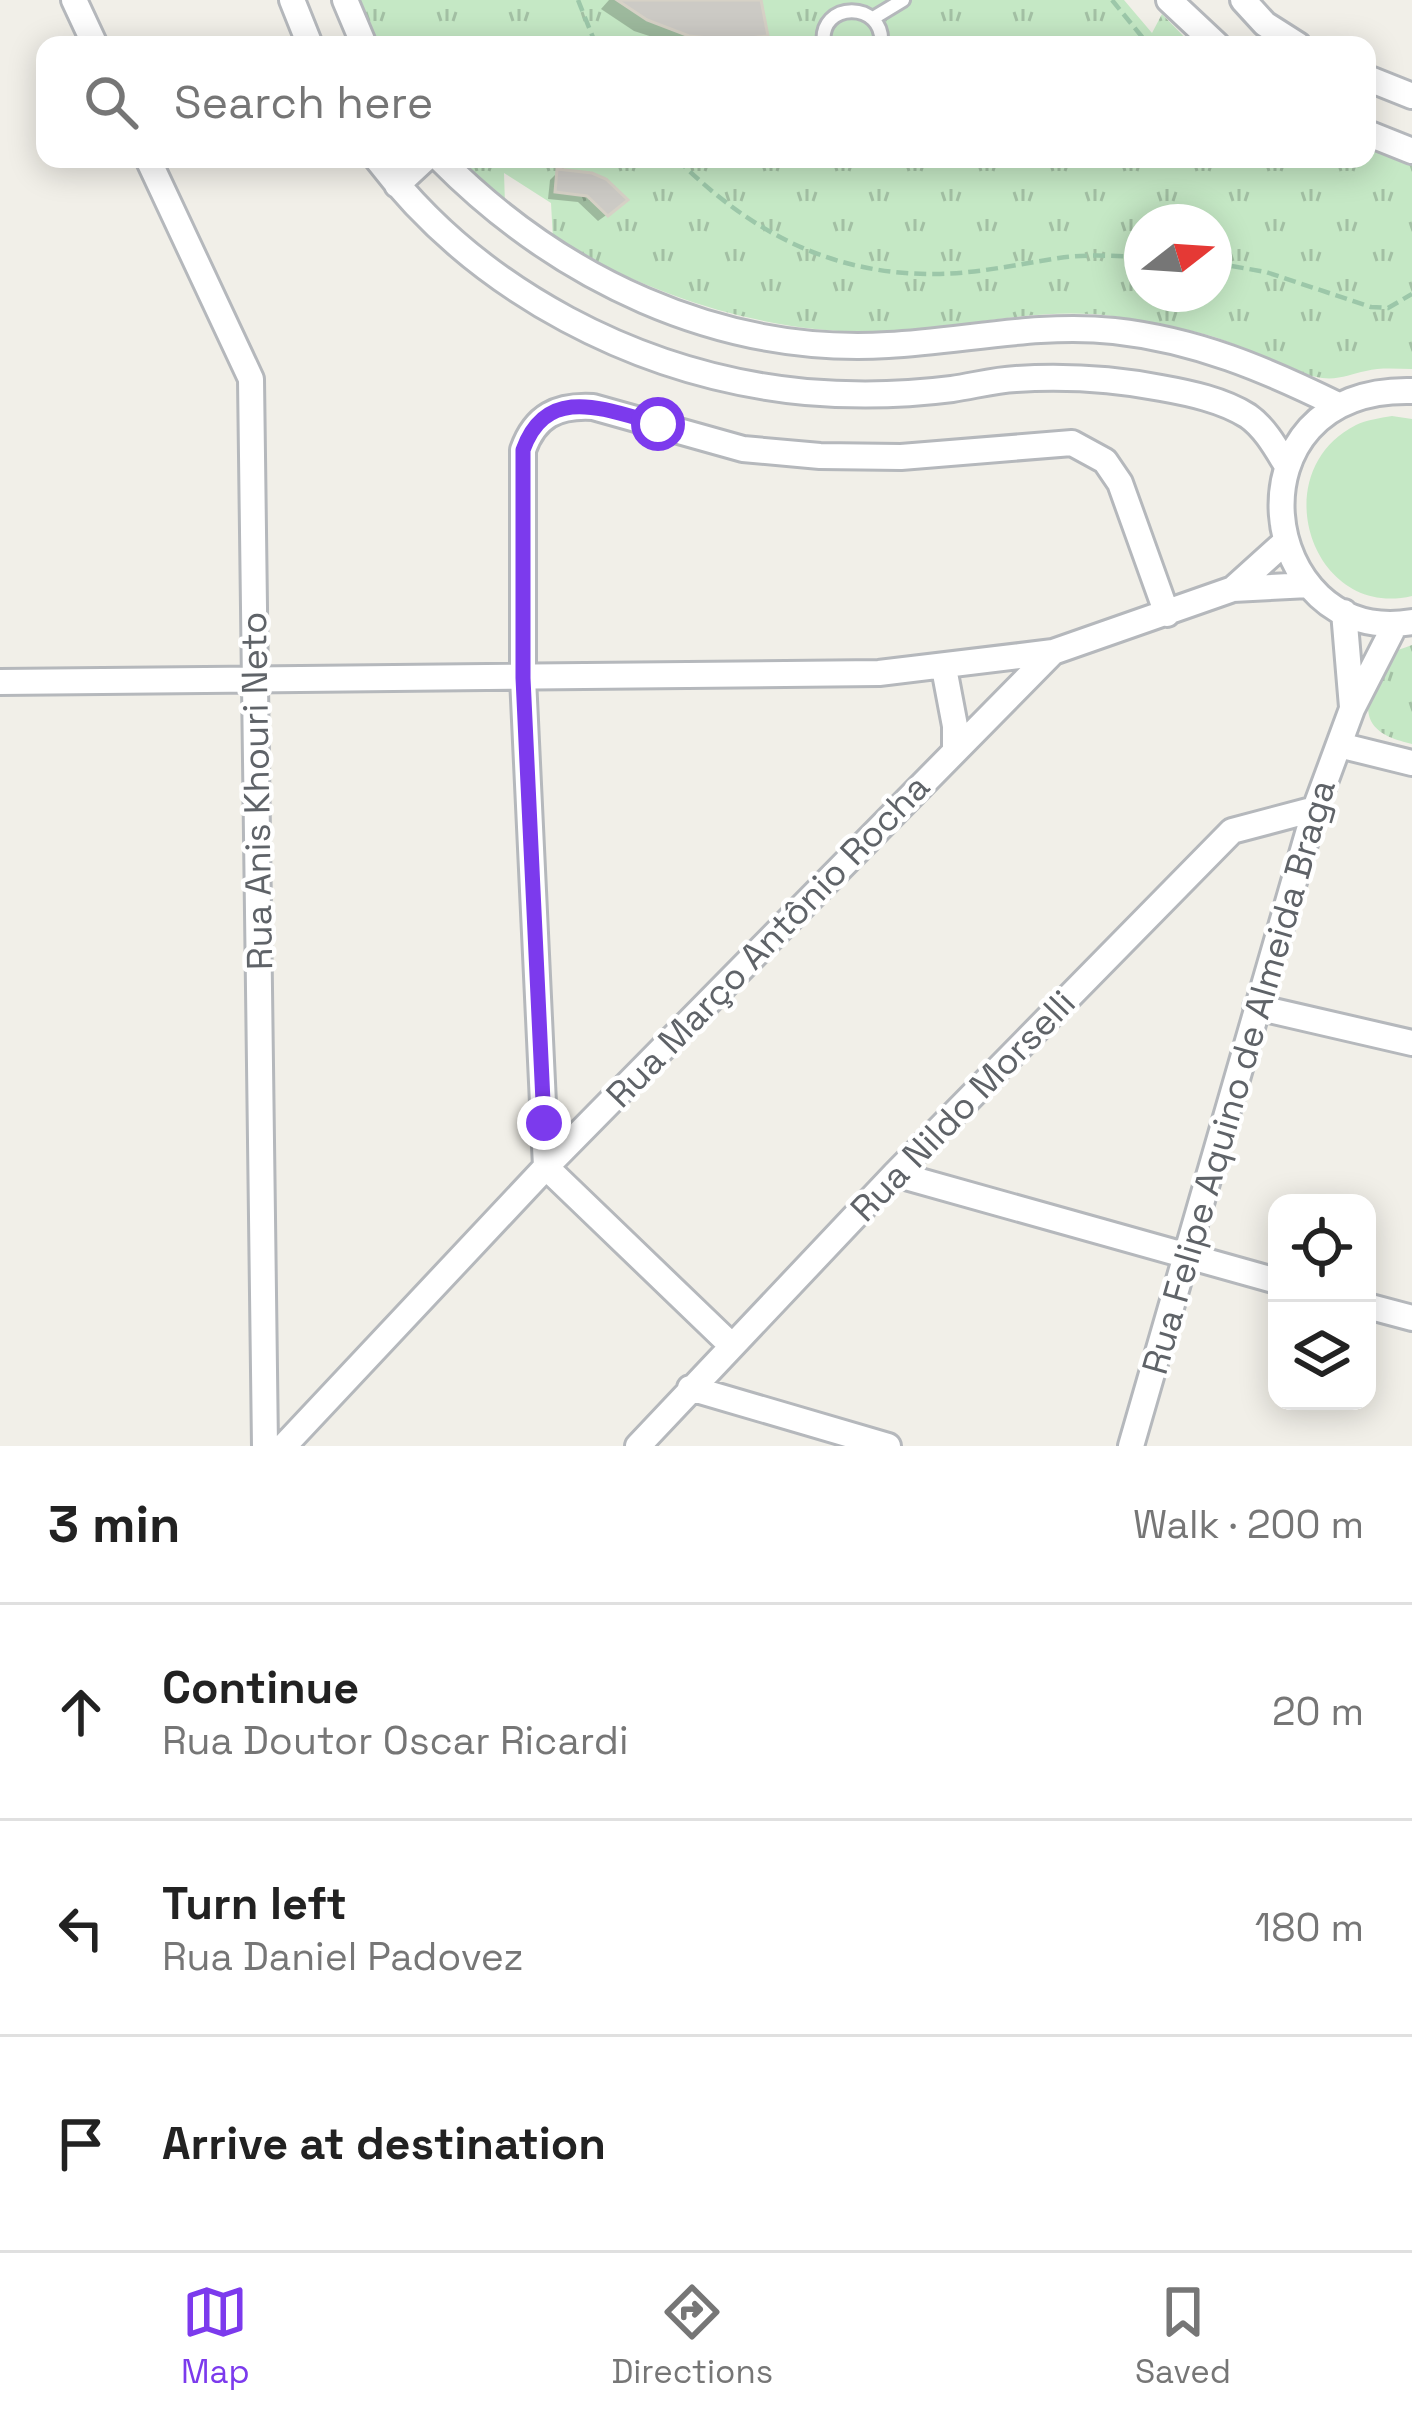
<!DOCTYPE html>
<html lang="en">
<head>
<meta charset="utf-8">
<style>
	body { margin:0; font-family:"Space Grotesk",sans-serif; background:#f6f6f6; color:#222 }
	.controls { position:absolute; right:36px; bottom:36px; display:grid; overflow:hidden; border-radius:24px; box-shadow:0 6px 30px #0003 }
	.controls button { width:108px; height:108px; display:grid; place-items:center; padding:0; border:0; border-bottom:3px solid #e0e0e0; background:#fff; color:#222; font:60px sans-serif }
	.compass { position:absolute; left:1124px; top:204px; width:108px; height:108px; border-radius:50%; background:#fff; box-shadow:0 6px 30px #0003; rotate:73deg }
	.stop { position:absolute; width:36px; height:36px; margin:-27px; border:9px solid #7c3aed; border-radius:50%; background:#fff }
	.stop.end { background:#7c3aed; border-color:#fff; box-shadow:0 3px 12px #0008 }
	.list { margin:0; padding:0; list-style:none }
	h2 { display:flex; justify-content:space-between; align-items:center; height:156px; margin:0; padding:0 48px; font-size:51px }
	h2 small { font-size:39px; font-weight:400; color:#767676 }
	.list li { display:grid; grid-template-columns:78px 1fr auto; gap:36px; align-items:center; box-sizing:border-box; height:216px; padding:0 48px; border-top:3px solid #e0e0e0 }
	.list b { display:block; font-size:45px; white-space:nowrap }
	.list p { margin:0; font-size:39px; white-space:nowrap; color:#767676 }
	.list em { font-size:39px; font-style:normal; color:#767676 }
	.icon { flex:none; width:66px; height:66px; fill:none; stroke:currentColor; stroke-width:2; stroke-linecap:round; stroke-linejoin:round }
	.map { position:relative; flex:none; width:1412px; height:1446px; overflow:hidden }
	.search { position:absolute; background:#fff; box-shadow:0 6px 30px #0003; left:36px; right:36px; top:36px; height:132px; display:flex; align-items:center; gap:30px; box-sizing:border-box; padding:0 42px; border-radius:24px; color:#767676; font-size:45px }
	.sheet { height:804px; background:#fff }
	nav { display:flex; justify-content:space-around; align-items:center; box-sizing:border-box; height:168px; border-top:3px solid #e0e0e0; background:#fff; font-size:33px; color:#767676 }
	nav a { display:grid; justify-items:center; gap:6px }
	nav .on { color:#7c3aed }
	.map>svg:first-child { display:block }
	.green { fill:#c5e8c5 }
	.park { fill:url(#park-tufts); fill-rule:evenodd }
	.shadow { fill:#0003 }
	.building { fill:#cccac5; stroke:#d6d1c6; stroke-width:3 }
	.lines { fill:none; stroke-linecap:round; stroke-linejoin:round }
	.service-casing { stroke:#b5b8bc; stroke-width:18 }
	.minor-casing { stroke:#b5b8bc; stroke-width:30 }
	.path { stroke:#9cc7a9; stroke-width:4.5; stroke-dasharray:12 6; stroke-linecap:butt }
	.service { stroke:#fff; stroke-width:12 }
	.minor { stroke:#fff; stroke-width:24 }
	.route { stroke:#7c3aed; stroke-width:15 }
	.labels { text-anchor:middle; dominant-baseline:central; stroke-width:9; stroke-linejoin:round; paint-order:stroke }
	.street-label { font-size:36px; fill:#5f6368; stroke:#fff }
</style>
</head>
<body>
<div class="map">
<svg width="1412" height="1446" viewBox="0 0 1412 1446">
	<defs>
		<pattern id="park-tufts" width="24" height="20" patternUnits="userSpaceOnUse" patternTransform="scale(3)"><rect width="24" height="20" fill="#c5e8c5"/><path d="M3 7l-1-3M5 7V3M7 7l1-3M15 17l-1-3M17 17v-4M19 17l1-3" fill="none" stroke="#a3c0a4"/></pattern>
	</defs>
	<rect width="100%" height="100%" fill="#f1efe8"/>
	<!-- green -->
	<path class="green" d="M 1392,416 L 1412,419 L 1412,596 C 1312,620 1263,472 1356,425 C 1366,420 1380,418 1392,416 Z"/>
	<!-- park -->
	<path class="park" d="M 356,0 L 1124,0 L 1152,33 L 1162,14 L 1192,45 L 378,45 Z
		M 1367,145 L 1412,162 L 1412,369 C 1397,369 1381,367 1366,371 C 1350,374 1340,380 1322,378 C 1293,375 1243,345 1211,336 C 1180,327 1144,320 1112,316 C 1050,308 992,321 930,328 C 796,345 669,304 553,240 L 551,203 L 504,173 L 505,204 L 457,159 L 1367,159 ZM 1142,222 L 1214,222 L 1214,294 L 1142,294 Z
		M 1412,645 L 1412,744 C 1397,740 1379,736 1371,721 C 1361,701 1378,665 1394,652 C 1396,650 1410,646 1412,645 Z"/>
	<!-- shadow -->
	<path class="shadow" d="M 609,0 L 758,0 L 765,35 L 755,45 L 677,45 L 634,31 L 601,9 Z
		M 558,172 L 616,208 L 598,221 L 578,202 L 548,199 L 550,180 Z"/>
	<!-- building -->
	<path class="building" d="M 617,0 L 761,0 L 768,36 L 728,40 L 689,36 L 647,20 Z
		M 557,169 L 592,173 L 606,179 L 628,200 L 608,216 L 587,196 L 555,192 Z"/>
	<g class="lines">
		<!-- service casing -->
		<g class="service-casing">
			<path id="service" d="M 875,17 L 903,0
				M 824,45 C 817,0 886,0 881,45"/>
		</g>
		<!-- minor casing -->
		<g class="minor-casing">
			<path id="minor" d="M 74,0 L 95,45
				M 292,0 L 310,45
				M 345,0 L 364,45
				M 1169,0 L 1217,45
				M 1243,0 L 1265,24 L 1298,45
				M 1367,78 L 1412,96
				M 1367,133 L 1412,151
				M 148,159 L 251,379 L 265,1446
				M 377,159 C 478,292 640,376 806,392 C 854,396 905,395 952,389 C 973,386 994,380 1016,379 C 1064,376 1114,379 1161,388 C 1189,393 1223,400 1248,416 C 1265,428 1276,448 1287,466
				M 440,159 C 558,278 717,355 888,345 C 964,341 1037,323 1114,331 C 1196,340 1265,369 1338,405
				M 397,185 L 425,159
				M 1412,391 C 1221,386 1256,648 1412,622
				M 1233,589 L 1285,542
				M 1344,612 L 1352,707
				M 944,668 L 955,726 L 955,750
				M 0,682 L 879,673 L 1053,652 L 1233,589 L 1309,585
				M 1339,745 L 1412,763
				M 1256,1007 L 1412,1043
				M 895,1174 L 1277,1281
				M 1367,1306 L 1412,1318
				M 731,1345 L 546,1167 L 523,678 L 523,450 C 535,416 557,405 593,407 L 743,449 L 820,456 L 901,457 L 1072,443 L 1105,461 L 1120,483 L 1167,614
				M 690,1388 L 888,1446
				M 284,1446 L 546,1167 L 1053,652
				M 638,1446 L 895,1174 L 1232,831 L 1315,809
				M 1131,1446 L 1315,809 L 1352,709 L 1395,625"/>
		</g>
		<!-- path -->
		<path class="path" d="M 578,0 L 596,45
			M 1112,0 L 1147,43 L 1158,45
			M 677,159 C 751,233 833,276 940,274 C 980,273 1019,264 1059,258 C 1086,254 1115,256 1142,257
			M 1214,263 L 1266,272 L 1371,307 L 1388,308 L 1412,294"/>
		<!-- service -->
		<use href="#service" class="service"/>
		<!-- minor -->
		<use href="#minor" class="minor"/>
	</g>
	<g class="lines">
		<!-- route -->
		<path class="route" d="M 544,1123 L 523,678 L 523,450 C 547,383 606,410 658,424"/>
	</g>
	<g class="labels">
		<!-- street labels -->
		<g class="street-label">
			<text transform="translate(257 791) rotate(-91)">Rua Anis Khouri Neto</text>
			<text transform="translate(768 941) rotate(-46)">Rua Março Antônio Rocha</text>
			<text transform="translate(1239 1077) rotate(-74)">Rua Felipe Aquino de Almeida Braga</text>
			<text transform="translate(963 1106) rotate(-46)">Rua Nildo Morselli</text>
		</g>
	</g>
</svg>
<div class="controls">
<button><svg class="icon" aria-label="locate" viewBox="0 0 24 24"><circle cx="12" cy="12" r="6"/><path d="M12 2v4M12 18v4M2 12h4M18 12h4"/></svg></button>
<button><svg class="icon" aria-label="layers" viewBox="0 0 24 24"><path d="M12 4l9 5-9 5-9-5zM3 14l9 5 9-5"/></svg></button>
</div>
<svg class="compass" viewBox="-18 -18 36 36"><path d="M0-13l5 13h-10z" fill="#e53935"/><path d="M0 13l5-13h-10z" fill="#767676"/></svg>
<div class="stop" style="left:658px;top:424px"></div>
<div class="stop end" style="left:544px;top:1123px"></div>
<div class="search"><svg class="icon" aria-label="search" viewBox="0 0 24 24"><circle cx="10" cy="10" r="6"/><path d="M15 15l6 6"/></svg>Search here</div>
</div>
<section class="sheet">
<h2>3 min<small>Walk · 200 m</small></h2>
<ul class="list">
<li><svg class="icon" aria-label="ahead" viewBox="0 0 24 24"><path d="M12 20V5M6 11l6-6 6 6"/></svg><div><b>Continue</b><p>Rua Doutor Oscar Ricardi</p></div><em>20 m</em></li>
<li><svg class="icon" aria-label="left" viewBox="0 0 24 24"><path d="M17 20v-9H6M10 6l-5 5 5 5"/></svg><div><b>Turn left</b><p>Rua Daniel Padovez</p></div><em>180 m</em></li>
<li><svg class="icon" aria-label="arrive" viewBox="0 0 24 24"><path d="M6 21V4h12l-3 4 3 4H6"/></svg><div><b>Arrive at destination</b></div></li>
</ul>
</section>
<nav>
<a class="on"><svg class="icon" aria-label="map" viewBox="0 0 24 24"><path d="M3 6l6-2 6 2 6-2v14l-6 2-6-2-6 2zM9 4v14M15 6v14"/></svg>Map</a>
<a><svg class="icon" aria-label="directions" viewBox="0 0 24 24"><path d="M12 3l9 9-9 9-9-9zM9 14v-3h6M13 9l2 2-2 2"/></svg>Directions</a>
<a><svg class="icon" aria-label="saved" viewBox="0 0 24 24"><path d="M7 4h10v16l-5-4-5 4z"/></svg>Saved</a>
</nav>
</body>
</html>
